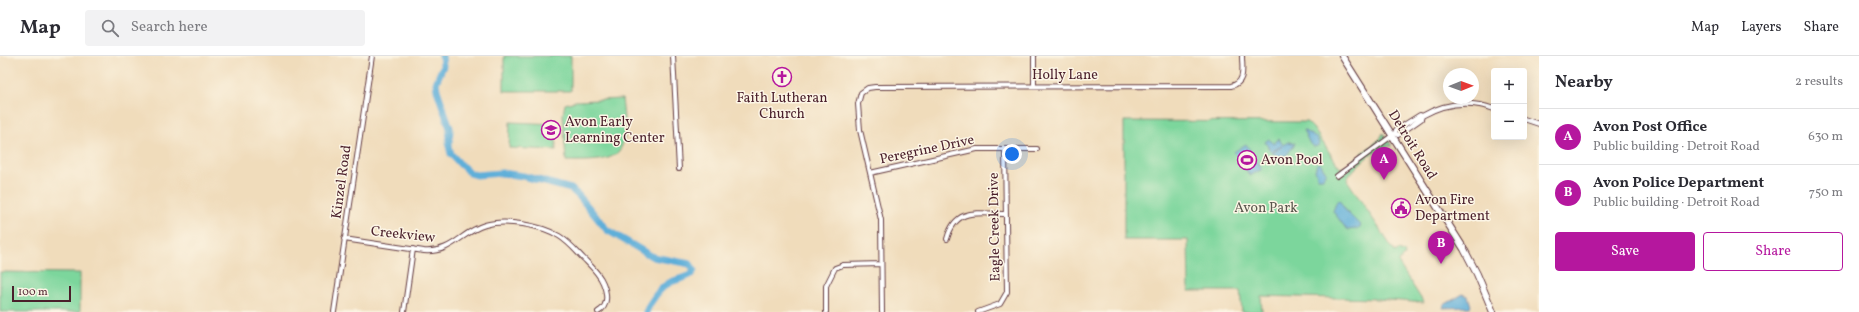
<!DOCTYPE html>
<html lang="en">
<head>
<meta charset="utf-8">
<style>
	body { margin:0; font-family:Vollkorn,serif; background:#f2f2f3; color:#2b2b33 }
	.controls { position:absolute; right:12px; top:12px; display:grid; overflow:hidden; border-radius:4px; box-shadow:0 4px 16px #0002 }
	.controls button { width:36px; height:36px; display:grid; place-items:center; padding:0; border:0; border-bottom:1px solid #e1e1e2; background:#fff; color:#2b2b33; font:20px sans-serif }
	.compass { position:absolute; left:1443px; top:12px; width:36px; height:36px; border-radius:50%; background:#fff; box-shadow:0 4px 16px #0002; rotate:89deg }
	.scale { position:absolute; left:12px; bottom:10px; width:59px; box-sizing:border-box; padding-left:4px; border:2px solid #4a1f2b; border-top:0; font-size:11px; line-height:14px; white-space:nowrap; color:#4a1f2b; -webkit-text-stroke:3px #fcf5e5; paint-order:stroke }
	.you { position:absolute; left:1012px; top:98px; width:14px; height:14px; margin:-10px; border:3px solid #fff; border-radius:50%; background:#1a73e8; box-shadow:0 0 0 6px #1a73e833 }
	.badge { display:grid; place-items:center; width:26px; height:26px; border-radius:50%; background:#b5179e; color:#fff; font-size:13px; font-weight:700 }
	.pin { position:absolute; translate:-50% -33px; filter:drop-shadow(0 1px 2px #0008) }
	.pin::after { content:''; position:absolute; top:21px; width:14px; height:12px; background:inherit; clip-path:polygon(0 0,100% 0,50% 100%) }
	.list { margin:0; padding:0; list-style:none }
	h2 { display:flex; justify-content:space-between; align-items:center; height:52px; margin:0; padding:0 16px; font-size:17px }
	h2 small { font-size:13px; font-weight:400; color:#7c7c81 }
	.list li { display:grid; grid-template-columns:26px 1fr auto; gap:12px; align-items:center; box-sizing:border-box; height:56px; padding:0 16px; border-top:1px solid #e1e1e2 }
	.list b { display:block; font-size:15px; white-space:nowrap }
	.list p { margin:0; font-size:13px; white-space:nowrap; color:#7c7c81 }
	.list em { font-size:13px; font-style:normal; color:#7c7c81 }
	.actions { display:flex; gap:8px; padding:12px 16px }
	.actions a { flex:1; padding:9px 0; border:1px solid #b5179e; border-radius:4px; text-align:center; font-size:14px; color:#b5179e }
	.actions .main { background:#b5179e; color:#fff }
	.icon { flex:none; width:22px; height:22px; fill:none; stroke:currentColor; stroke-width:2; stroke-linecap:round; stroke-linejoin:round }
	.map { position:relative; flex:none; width:1539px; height:256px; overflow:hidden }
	header { display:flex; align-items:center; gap:24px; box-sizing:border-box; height:56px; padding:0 20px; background:#fff; border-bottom:1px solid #e1e1e2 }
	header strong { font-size:19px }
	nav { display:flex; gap:22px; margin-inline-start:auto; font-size:14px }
	.search { width:280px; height:36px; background:#f2f2f3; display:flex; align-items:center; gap:10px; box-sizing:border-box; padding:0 14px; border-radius:4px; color:#7c7c81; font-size:15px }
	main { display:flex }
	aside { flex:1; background:#fff }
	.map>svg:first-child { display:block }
	.green { fill:#7cd69c; stroke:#637a64 }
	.water { fill:#5fafd9; stroke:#546782 }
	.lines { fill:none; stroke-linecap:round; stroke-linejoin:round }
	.river { stroke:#5fafd9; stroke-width:7 }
	.street-casing { stroke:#633b41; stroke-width:6 }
	.primary-casing { stroke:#633b41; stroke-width:8 }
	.street { stroke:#fff; stroke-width:4 }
	.primary { stroke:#fff; stroke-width:6 }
	.labels { text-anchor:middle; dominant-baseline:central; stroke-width:3; stroke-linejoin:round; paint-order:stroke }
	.street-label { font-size:14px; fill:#4a1f2b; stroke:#fcf5e5 }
	.poi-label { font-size:14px; fill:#4a1f2b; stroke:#fcf5e5; text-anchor:start }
	.park-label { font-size:14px; fill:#59564d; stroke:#fcf5e5 }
</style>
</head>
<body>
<header>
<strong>Map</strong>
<div class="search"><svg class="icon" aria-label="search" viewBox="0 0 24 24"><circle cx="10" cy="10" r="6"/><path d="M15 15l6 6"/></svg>Search here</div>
<nav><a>Map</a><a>Layers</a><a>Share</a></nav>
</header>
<main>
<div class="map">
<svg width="1539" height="256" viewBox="0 0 1539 256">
	<rect width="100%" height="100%" fill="#fcf5e5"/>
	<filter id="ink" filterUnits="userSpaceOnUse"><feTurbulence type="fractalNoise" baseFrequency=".025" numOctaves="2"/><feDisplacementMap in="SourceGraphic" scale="8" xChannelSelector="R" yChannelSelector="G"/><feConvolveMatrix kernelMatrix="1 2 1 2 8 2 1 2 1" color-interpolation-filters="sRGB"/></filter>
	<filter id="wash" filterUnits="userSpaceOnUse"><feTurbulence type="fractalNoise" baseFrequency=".012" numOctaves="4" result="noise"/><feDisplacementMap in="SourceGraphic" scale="16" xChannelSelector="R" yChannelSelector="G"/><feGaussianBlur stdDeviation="0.9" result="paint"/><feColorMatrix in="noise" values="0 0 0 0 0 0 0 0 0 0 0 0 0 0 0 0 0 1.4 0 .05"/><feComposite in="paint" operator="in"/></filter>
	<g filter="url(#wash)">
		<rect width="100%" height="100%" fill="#f0dcbb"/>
		<!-- green -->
		<path class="green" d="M 504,0 L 571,0 L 571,35 L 504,35 Z
			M 622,43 C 629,101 623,106 566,105 L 563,58 L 565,48 L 575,45 Z
			M 1124,65 L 1307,66 L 1313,72 L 1340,112 L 1345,111 L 1380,83 L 1383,77 L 1392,90 C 1380,87 1351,113 1347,124 L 1395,196 L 1398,194 L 1404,196 L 1405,200 L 1399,205 L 1399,208 L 1424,247 L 1378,243 L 1261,240 L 1262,256 L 1242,256 L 1240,235 L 1189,235 L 1188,184 L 1124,184 Z
			M 510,66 L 557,68 L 556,94 L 509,92 Z
			M 0,216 L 80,217 L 80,256 L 0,256 Z"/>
		<!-- water -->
		<path class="water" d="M 1303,74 L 1318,83 L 1319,89 L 1315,91 L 1310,88 Z
			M 1269,83 L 1273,88 L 1279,83 L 1283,89 L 1288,86 L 1295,87 L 1287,99 L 1279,101 L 1272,97 L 1282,90 L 1271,96 L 1265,86 Z
			M 1246,88 L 1262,113 L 1250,120 L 1234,96 Z
			M 1320,107 L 1326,116 L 1323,122 L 1318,122 L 1315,114 L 1317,108 Z
			M 1339,144 L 1346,155 L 1361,170 L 1357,173 L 1347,174 L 1333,155 L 1337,145 Z
			M 1463,238 L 1468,240 L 1471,250 L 1470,251 L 1443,252 L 1444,249 Z"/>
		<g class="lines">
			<!-- river -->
			<path class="river" d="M 442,0 L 443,10 L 436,27 L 437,34 L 450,72 L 449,90 L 451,98 L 460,108 L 470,117 L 476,119 L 502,117 L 523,120 L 571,133 L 579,140 L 607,174 L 653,201 L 685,207 L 690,208 L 694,214 L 692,218 C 685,222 678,223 671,226 C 660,231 650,246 646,256"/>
		</g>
	</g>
	<g filter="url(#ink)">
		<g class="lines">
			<!-- street casing -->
			<g class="street-casing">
				<path id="street" d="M 673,0 L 679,113
					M 1034,0 L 1034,30
					M 1422,60 L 1421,63 L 1398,79 L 1395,77 L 1396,74 L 1420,59 L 1422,60 C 1445,47 1469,44 1494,53
					M 1524,63 L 1539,68
					M 870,117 L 977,93 L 1037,93
					M 1337,120 L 1393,79
					M 344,183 L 424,195 C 452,197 461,176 485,169 C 505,163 541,169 559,180 C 569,186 576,195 584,203 C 591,210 599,217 603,227 C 607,237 609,250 598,256
					M 947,183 C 956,150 978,158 1006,158
					M 334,256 L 372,0
					M 404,256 L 413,193
					M 826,256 L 826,230 L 835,212 L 843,209 L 881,208
					M 882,256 L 881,164 L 860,74 L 858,48 L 861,37 L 868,32 L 875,31 L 1231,30 C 1246,27 1242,12 1242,0
					M 978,256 L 1000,248 L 1007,236 L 1005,93"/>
			</g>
			<!-- primary casing -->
			<g class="primary-casing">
				<path id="primary" d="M 1342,0 L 1464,193 L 1477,218 L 1493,256"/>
			</g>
			<!-- street -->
			<use href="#street" class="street"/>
			<!-- primary -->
			<use href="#primary" class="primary"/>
		</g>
	</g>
	<!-- icons -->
	<defs>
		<g id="church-ring" transform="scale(1)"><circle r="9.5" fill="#fcf5e5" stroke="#b5179e" stroke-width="1.5"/><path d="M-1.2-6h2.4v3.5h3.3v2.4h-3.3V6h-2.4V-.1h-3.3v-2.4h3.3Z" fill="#b5179e"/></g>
		<g id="school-ring" transform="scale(1)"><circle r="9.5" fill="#fcf5e5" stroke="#b5179e" stroke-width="1.5"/><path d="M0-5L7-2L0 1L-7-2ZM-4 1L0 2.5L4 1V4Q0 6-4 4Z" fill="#b5179e"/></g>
		<g id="stadium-ring" transform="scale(1)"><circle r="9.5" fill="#fcf5e5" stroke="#b5179e" stroke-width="1.5"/><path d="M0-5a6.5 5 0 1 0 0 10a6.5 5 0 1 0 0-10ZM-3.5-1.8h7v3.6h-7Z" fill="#b5179e"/></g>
		<g id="civic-ring" transform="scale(1)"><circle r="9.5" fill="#fcf5e5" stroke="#b5179e" stroke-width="1.5"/><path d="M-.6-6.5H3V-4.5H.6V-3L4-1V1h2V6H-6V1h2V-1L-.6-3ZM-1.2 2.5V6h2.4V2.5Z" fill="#b5179e"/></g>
	</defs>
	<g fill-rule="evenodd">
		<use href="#church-ring" x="782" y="21"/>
		<use href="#school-ring" x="551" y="74"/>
		<use href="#stadium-ring" x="1247" y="104"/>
		<use href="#civic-ring" x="1401" y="152"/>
	</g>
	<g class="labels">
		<!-- street labels -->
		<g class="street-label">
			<text x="1065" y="19">Holly Lane</text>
			<text transform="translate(1412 89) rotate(58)">Detroit Road</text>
			<text transform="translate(927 94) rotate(-12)">Peregrine Drive</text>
			<text transform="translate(342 126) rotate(-82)">Kinzel Road</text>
			<text transform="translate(995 171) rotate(-91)">Eagle Creek Drive</text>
			<text transform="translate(403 179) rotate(6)">Creekview</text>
		</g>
		<!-- poi labels -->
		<g class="poi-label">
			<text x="782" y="42" text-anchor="middle">Faith Lutheran<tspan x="782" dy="16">Church</tspan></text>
			<text x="565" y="66">Avon Early<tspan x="565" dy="16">Learning Center</tspan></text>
			<text x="1261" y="104">Avon Pool</text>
			<text x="1415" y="144">Avon Fire<tspan x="1415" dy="16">Department</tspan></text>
		</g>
		<!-- park labels -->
		<g class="park-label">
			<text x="1266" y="152">Avon Park</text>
		</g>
	</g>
</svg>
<div class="controls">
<button>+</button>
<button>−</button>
</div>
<svg class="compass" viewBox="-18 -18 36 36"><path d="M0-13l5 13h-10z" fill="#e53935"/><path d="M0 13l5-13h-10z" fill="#7c7c81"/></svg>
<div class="scale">100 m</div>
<div class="you"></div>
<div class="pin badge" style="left:1384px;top:124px">A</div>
<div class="pin badge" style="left:1441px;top:208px">B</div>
</div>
<aside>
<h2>Nearby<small>2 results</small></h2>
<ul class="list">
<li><span class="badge">A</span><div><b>Avon Post Office</b><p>Public building · Detroit Road</p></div><em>630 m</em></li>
<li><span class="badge">B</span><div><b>Avon Police Department</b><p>Public building · Detroit Road</p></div><em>750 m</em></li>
</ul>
<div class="actions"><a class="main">Save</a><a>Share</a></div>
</aside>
</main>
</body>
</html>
